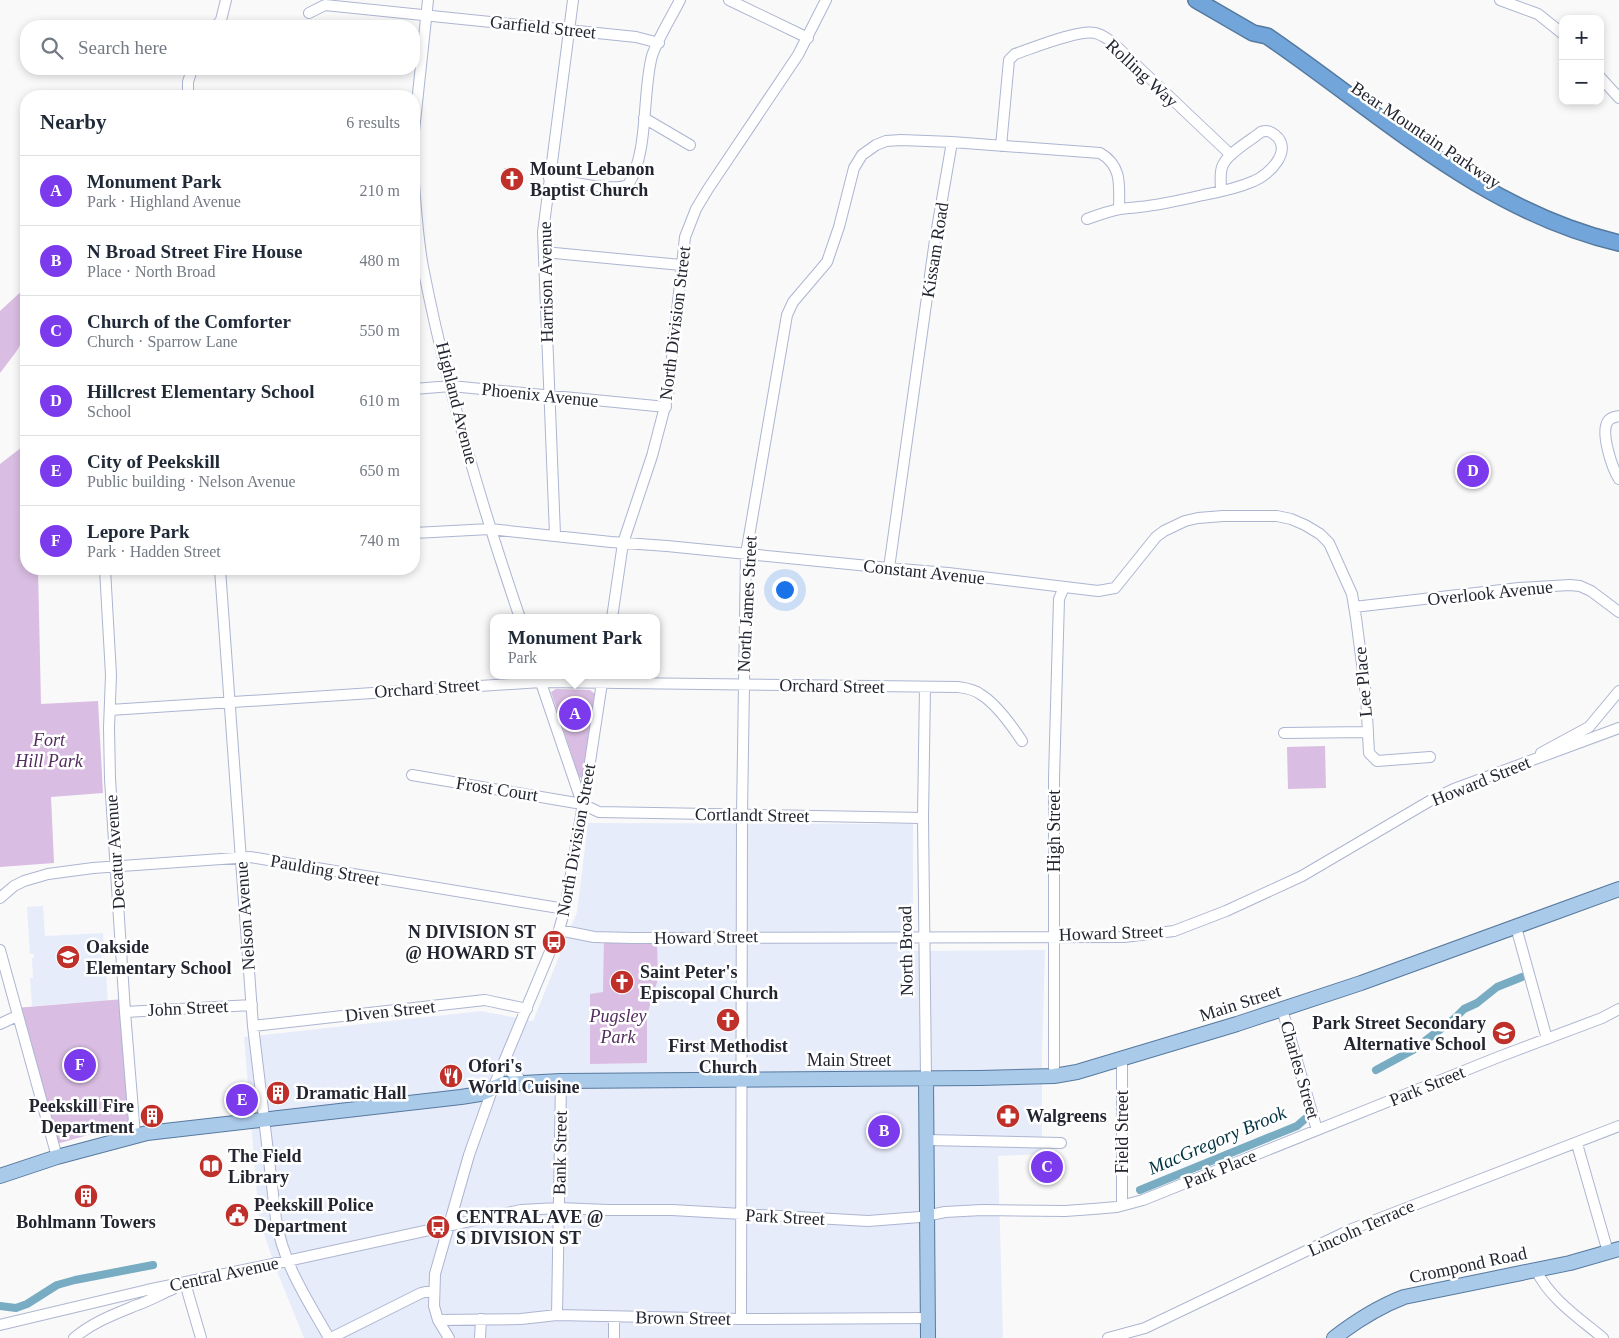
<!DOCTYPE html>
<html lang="en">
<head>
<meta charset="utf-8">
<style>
	body { margin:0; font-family:Georgia,serif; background:#f2f2f3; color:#1f2937 }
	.controls { position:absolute; right:15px; top:15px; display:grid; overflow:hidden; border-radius:10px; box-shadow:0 2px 8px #0003 }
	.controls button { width:45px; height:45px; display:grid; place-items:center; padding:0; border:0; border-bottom:1px solid #e0e1e3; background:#fff; color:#1f2937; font:25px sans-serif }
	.you { position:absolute; left:784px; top:589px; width:18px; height:18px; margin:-12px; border:4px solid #fff; border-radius:50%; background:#1a73e8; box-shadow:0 0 0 8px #1a73e833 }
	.badge { display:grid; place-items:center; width:32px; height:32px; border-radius:50%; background:#7c3aed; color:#fff; font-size:16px; font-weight:700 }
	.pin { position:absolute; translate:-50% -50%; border:2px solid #fff; box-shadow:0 1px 5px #0006 }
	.popup { position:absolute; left:490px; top:614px; width:170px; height:65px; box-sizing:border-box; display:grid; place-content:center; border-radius:10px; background:#fff; filter:drop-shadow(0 1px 4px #0005); font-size:16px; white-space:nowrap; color:#747a83 }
	.popup b { font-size:19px; color:#1f2937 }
	.popup::after { content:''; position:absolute; left:50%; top:100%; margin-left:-10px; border:10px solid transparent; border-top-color:#fff }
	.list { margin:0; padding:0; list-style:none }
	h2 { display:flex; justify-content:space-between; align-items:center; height:65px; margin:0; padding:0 20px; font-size:21px }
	h2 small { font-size:16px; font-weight:400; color:#747a83 }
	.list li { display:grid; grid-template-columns:32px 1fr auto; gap:15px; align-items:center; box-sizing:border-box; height:70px; padding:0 20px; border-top:1px solid #e0e1e3 }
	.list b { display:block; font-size:19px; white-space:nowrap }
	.list p { margin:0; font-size:16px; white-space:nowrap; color:#747a83 }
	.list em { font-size:16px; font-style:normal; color:#747a83 }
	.icon { flex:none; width:28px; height:28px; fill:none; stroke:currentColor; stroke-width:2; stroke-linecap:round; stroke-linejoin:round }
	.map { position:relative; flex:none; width:1619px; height:1338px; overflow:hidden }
	.search { position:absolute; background:#fff; box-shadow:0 2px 8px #0003; left:20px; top:20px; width:400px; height:55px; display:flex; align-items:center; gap:12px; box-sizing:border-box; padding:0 18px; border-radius:20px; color:#747a83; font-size:19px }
	.panel { position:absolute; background:#fff; box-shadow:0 2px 8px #0003; left:20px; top:90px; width:400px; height:485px; border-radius:20px }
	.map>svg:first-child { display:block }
	.built { fill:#e7ecfa }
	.green { fill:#dabde2 }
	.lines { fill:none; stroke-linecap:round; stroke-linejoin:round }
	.canal { stroke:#78acc2; stroke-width:8 }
	.minor-casing { stroke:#adb5d1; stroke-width:12 }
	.major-casing { stroke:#56799f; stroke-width:16 }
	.highway-casing { stroke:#56799f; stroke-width:18 }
	.minor { stroke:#fff; stroke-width:10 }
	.major { stroke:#aacae9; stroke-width:14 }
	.highway { stroke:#72a6da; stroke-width:15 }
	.labels { text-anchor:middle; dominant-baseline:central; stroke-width:5; stroke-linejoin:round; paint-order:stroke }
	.street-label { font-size:18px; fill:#232631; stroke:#fff }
	.poi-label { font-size:18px; font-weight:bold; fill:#232631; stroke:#fff; text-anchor:start }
	.park-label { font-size:18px; font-style:italic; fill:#532c5e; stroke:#fff }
	.water-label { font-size:19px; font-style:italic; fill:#023343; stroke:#fff }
</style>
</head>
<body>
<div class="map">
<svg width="1619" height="1338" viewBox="0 0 1619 1338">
	<rect width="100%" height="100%" fill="#f9f9f9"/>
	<!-- built -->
	<path class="built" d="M 588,823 L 913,824 L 913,951 L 1045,950 L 1042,1053 L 1042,1154 L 998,1156 L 1003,1338 L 304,1338 L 278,1274 L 259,1220 L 244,1037 L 481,1011 L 533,1021 L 577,912 Z
		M 43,906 L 45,936 L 103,933 L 104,955 L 101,956 L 102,973 L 106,973 L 108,1001 L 32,1006 L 30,978 L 33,978 L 32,958 L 34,958 L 34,954 L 30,954 L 27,907 Z"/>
	<!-- green -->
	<path class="green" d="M 26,287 L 26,335 L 16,352 L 0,373 L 0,311 Z
		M 26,444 L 26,569 L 38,569 L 41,704 L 98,701 L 103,793 L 51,797 L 54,863 L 0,867 L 0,464 Z
		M 556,689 L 590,690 L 595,694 L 582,778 L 579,777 L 552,695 L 551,692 Z
		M 1325,746 L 1326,788 L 1288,789 L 1287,747 Z
		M 604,937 L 657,940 L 658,979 L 647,1015 L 647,1063 L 590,1064 L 590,994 L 603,992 Z
		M 124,999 L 134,1122 L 53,1145 L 15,1008 Z"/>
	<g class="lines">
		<!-- canal -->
		<path class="canal" d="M 1376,1070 L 1413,1050 L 1454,1019 L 1464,1009 L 1477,1003 L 1497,987 L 1522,977
			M 1140,1190 L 1297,1126 L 1305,1119
			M 0,1306 L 16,1308 L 27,1304 L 57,1285 L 75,1280 L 153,1265"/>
		<!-- minor casing -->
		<g class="minor-casing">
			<path id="minor" d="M 729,0 L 808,38
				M 1500,0 L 1538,14 L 1563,34
				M 309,13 L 325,5 L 636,37 L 659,43
				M 216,26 L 221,20 L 226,0
				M 1600,77 L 1619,98
				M 188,96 L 188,82 L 192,69
				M 644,118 L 690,145
				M 414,131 L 428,0
				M 1001,146 L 1009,60 L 1015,54 C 1033,48 1079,29 1095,33 C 1101,34 1106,38 1112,42 L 1231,155
				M 549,178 C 568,181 612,192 628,185 C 649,153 642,93 652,56 C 657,40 672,16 680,0
				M 414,184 C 416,212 418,240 423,267 C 446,385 481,504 520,618
				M 1087,219 C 1098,215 1109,211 1120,209 C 1126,208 1133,208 1139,207 C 1160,205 1182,200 1203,195 C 1220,192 1238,188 1254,181 C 1269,175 1294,150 1275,135 C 1270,131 1267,130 1261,132 C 1251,140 1230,152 1224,163 C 1219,170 1221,183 1221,191
				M 544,252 L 681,265
				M 414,389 L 451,386 L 666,407
				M 1619,416 C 1615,417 1611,417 1608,421 C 1600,432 1612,468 1619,479
				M 414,533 L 490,529 L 611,542 L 667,546 L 889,568 L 948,573 L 1098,591 L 1115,588 L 1156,537 L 1164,531 L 1185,521 L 1198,518 L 1223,516 L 1277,516 L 1291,519 L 1305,525 L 1320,534 L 1329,543 L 1352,594 L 1356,618 L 1366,695 L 1369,753 L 1377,761 L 1430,757
				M 555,535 L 543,232 L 573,0
				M 889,568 L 935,240 L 952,142
				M 105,569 L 111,675 L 109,728 L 110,779 L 125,1012 L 135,1135
				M 220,569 L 253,1026 L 276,1219 C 283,1264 307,1299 329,1338
				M 1354,607 L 1519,588 L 1570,585 L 1580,586 L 1591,591 L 1619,612
				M 612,618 L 623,543 L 652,456 L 668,395 L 685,237 L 696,209 L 708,189 L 798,55 L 826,0
				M 539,677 L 582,803
				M 925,687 L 923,818 L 926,1078
				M 110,710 L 541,682 L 958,687 C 965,688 974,689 980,694 C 996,703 1012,726 1022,741
				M 1284,733 L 1367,732
				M 1541,753 L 1589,727 L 1619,691
				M 412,775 L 582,804 L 599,812 L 923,818
				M 0,898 L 14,886 L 24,881 L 48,874 L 93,868 L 250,857 L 565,909
				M 1516,927 L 1547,1039
				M 559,930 L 594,937 L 632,938 L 1124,937 L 1174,931 L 1226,911 L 1302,876 L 1433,799 L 1454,789 L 1619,728
				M 0,950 L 57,1157
				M 1282,1009 L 1317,1130
				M 125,1012 L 252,1005
				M 0,1024 L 17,1016
				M 253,1026 L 485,1000 L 527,1009
				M 1122,1058 L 1122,1205
				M 505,1060 L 511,1072 L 518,1077 L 522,1083
				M 1054,1076 L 1054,778 L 1059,599 L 1064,587
				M 927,1140 L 1061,1143
				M 1577,1144 L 1608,1252
				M 1536,1270 C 1550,1299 1579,1318 1603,1338
				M 185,1283 L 201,1338
				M 557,1315 L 561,1081
				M 614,1317 L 614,1338
				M 741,1319 L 742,815 L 746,554 L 787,315 L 793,302 L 827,262 L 839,227 L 854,168 L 862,155 L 876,145 L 886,141 L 901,140 L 952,142 L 1100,153 C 1123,166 1119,187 1119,209
				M 438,1320 L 521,1319 L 557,1315 L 741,1319 L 928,1318
				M 0,1325 L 147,1290 L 287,1261 L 521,1210 L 559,1208 L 608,1210 L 672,1210 L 868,1221 L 920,1217 L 945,1212 L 982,1210 L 1065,1211 L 1093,1209 L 1117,1207 L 1143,1200 L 1496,1058 L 1602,1018 L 1619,1009
				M 74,1338 C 93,1322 115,1314 137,1305 C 149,1301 161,1294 173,1289
				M 331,1338 L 421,1293 L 434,1290
				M 449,1338 L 438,1320 L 434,1306 L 435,1274 L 469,1155 L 491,1093 L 559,930 L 565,909 L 588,775 L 603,676
				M 480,1338 L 481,1319
				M 1108,1338 L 1145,1328 L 1352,1229 L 1619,1126"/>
		</g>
		<!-- major casing -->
		<g class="major-casing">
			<path id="major" d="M 926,1078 L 928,1338
				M 0,1176 L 57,1157 L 147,1133 L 461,1097 L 480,1094 L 503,1084 L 561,1081 L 980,1078 L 1054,1076 L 1077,1072 L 1237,1024 L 1361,983 L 1619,889
				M 1334,1338 C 1356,1321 1378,1307 1404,1297 L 1570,1263 L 1619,1249"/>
		</g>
		<!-- highway casing -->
		<g class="highway-casing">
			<path id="highway" d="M 1196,0 L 1253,33 L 1267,36 C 1380,113 1482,211 1619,243"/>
		</g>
		<!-- minor -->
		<use href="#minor" class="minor"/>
		<!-- major -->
		<use href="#major" class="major"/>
		<!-- highway -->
		<use href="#highway" class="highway"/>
	</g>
	<!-- icons -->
	<defs>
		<g id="church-disc" transform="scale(1.25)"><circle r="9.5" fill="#bf302a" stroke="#fff"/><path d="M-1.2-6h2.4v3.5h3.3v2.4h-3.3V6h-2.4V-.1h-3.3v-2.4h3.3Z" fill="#fff"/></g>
		<g id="bus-disc" transform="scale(1.25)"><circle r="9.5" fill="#bf302a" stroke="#fff"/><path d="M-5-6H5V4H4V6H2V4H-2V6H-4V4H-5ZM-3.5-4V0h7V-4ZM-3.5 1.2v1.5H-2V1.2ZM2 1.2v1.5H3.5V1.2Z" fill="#fff"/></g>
		<g id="school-disc" transform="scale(1.25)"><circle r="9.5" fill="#bf302a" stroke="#fff"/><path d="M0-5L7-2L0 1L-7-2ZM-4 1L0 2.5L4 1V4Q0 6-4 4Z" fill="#fff"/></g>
		<g id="restaurant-disc" transform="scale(1.25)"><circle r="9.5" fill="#bf302a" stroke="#fff"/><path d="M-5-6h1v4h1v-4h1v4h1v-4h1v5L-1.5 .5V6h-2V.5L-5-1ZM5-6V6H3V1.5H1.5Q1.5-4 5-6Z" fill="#fff"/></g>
		<g id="building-disc" transform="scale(1.25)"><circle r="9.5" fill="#bf302a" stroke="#fff"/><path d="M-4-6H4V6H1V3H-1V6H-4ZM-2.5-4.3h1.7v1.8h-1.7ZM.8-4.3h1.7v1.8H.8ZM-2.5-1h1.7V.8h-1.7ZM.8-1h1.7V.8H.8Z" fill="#fff"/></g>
		<g id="pharmacy-disc" transform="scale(1.25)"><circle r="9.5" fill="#bf302a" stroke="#fff"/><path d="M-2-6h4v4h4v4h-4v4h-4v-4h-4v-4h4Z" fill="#fff"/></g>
		<g id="library-disc" transform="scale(1.25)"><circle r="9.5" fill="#bf302a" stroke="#fff"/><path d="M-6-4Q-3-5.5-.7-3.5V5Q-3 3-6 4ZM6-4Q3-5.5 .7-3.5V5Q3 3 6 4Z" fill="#fff"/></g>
		<g id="civic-disc" transform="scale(1.25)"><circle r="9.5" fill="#bf302a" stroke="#fff"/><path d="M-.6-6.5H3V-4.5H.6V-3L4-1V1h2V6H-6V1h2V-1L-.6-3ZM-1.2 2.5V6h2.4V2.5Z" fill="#fff"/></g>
	</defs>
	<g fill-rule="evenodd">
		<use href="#church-disc" x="512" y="179"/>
		<use href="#bus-disc" x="554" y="942"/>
		<use href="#school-disc" x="68" y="957"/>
		<use href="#church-disc" x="622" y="982"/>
		<use href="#church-disc" x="728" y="1020"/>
		<use href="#school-disc" x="1504" y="1033"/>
		<use href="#restaurant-disc" x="451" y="1076"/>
		<use href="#building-disc" x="278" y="1093"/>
		<use href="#building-disc" x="152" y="1116"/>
		<use href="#pharmacy-disc" x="1008" y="1116"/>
		<use href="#library-disc" x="211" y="1166"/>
		<use href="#building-disc" x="86" y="1196"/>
		<use href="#civic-disc" x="237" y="1215"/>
		<use href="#bus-disc" x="438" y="1227"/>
	</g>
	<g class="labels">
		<!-- street labels -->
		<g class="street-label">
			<text transform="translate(543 27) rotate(6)">Garfield Street</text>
			<text transform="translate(1142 73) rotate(43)">Rolling Way</text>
			<text transform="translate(1426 135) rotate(34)">Bear Mountain Parkway</text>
			<text transform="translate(935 250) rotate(-81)">Kissam Road</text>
			<text transform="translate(546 282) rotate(-91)">Harrison Avenue</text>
			<text transform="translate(675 323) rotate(-83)">North Division Street</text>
			<text transform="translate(540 395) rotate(6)">Phoenix Avenue</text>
			<text transform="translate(457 403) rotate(76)">Highland Avenue</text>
			<text transform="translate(924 572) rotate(6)">Constant Avenue</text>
			<text transform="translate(1490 593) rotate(-6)">Overlook Avenue</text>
			<text transform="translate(747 604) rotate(-87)">North James Street</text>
			<text transform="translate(1363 682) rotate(-95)">Lee Place</text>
			<text transform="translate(832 686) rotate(1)">Orchard Street</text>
			<text transform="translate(427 688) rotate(-4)">Orchard Street</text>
			<text transform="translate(1481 781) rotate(-22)">Howard Street</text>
			<text transform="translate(497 789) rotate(9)">Frost Court</text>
			<text transform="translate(752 815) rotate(1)">Cortlandt Street</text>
			<text transform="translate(1054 831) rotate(-90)">High Street</text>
			<text transform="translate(576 840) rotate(-80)">North Division Street</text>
			<text transform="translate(115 852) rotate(-94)">Decatur Avenue</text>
			<text transform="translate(325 870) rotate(10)">Paulding Street</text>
			<text transform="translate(245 916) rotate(-94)">Nelson Avenue</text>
			<text transform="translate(1111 933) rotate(-2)">Howard Street</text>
			<text transform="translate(706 937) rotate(-1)">Howard Street</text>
			<text transform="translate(906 951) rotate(-91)">North Broad</text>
			<text transform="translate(1240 1003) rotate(-18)">Main Street</text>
			<text transform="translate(188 1008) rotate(-3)">John Street</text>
			<text transform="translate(390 1011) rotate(-6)">Diven Street</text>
			<text x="849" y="1060">Main Street</text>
			<text transform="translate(1300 1070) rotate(74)">Charles Street</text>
			<text transform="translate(1427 1086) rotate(-22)">Park Street</text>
			<text transform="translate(1122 1132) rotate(-90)">Field Street</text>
			<text transform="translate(560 1153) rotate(-89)">Bank Street</text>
			<text transform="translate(1220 1169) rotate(-22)">Park Place</text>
			<text transform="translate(785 1217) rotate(3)">Park Street</text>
			<text transform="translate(1361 1228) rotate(-24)">Lincoln Terrace</text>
			<text transform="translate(1468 1265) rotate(-12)">Crompond Road</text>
			<text transform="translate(224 1274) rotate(-12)">Central Avenue</text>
			<text transform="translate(683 1318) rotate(1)">Brown Street</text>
		</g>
		<!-- poi labels -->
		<g class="poi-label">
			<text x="530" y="169">Mount Lebanon<tspan x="530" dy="21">Baptist Church</tspan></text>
			<text x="536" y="932" text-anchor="end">N DIVISION ST<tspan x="536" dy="21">@ HOWARD ST</tspan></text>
			<text x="86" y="947">Oakside<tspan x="86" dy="21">Elementary School</tspan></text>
			<text x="640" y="972">Saint Peter's<tspan x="640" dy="21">Episcopal Church</tspan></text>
			<text x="1486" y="1023" text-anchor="end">Park Street Secondary<tspan x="1486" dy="21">Alternative School</tspan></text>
			<text x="728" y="1046" text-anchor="middle">First Methodist<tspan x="728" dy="21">Church</tspan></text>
			<text x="468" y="1066">Ofori's<tspan x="468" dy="21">World Cuisine</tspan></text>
			<text x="296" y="1093">Dramatic Hall</text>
			<text x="134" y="1106" text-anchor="end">Peekskill Fire<tspan x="134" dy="21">Department</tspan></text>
			<text x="1026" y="1116">Walgreens</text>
			<text x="228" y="1156">The Field<tspan x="228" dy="21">Library</tspan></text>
			<text x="254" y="1205">Peekskill Police<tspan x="254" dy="21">Department</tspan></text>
			<text x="456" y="1217">CENTRAL AVE @<tspan x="456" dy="21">S DIVISION ST</tspan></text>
			<text x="86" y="1222" text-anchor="middle">Bohlmann Towers</text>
		</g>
		<!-- park labels -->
		<g class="park-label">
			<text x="49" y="740">Fort<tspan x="49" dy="21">Hill Park</tspan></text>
			<text x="618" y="1016">Pugsley<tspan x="618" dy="21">Park</tspan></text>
		</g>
		<!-- water labels -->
		<g class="water-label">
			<text transform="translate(1217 1140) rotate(-23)">MacGregory Brook</text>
		</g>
	</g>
</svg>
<div class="controls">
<button>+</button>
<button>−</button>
</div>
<div class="you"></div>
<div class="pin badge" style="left:575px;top:714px">A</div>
<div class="popup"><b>Monument Park</b>Park</div>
<div class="pin badge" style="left:884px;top:1131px">B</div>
<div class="pin badge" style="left:1047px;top:1167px">C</div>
<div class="pin badge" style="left:1473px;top:471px">D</div>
<div class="pin badge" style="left:242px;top:1100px">E</div>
<div class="pin badge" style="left:80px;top:1065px">F</div>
<div class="search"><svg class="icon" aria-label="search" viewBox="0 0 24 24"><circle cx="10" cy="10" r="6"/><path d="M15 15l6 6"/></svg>Search here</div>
<section class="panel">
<h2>Nearby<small>6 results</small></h2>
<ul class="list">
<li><span class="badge">A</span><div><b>Monument Park</b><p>Park · Highland Avenue</p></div><em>210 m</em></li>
<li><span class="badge">B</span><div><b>N Broad Street Fire House</b><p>Place · North Broad</p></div><em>480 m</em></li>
<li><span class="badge">C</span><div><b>Church of the Comforter</b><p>Church · Sparrow Lane</p></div><em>550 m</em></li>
<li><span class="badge">D</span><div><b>Hillcrest Elementary School</b><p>School</p></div><em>610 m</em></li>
<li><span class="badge">E</span><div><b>City of Peekskill</b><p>Public building · Nelson Avenue</p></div><em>650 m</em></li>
<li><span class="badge">F</span><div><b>Lepore Park</b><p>Park · Hadden Street</p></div><em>740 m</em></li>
</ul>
</section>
</div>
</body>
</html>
